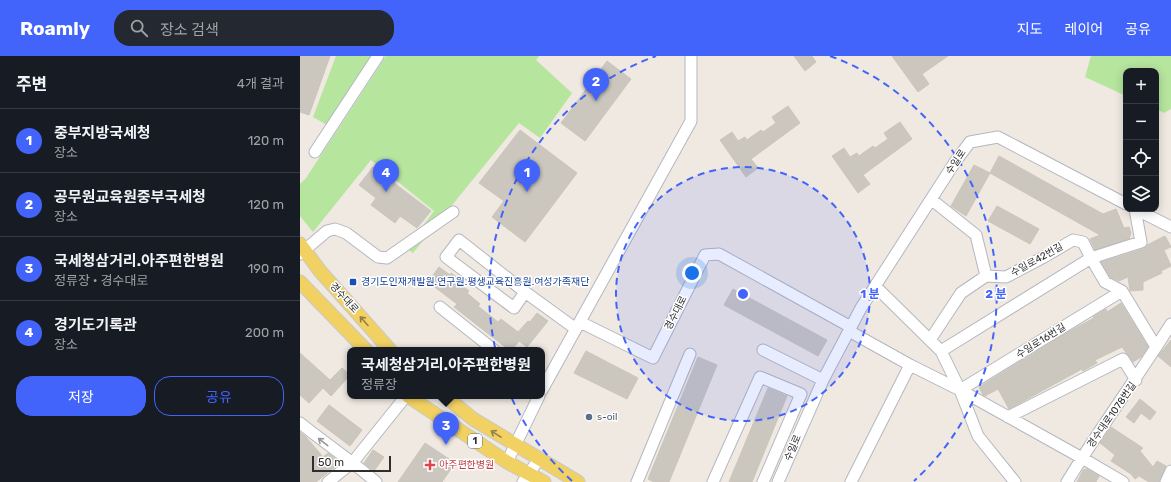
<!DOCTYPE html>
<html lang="ko">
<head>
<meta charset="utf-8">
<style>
	body { margin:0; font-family:Rubik,"Noto Sans KR",sans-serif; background:#242831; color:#f1f3f6 }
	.controls { position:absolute; right:12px; top:12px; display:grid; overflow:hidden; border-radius:8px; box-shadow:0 2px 10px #0003 }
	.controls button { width:36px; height:36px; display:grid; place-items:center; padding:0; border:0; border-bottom:1px solid #363941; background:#171b24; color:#f1f3f6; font:20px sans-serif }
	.scale { position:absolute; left:12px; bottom:10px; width:79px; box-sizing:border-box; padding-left:4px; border:2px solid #2e2e2e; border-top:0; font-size:11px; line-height:14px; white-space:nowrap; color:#2e2e2e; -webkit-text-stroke:3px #fff; paint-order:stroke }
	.you { position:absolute; left:392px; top:217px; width:14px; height:14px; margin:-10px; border:3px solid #fff; border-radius:50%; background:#1a73e8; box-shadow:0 0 0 6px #1a73e833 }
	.badge { display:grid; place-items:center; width:26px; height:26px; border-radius:50%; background:#4264fb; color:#fff; font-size:13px; font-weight:700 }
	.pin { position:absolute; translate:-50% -33px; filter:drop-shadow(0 1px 2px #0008) }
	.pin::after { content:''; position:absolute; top:21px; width:14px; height:12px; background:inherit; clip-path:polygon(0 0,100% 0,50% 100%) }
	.popup { position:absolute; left:47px; top:291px; width:198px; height:52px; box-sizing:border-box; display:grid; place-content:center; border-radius:8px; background:#171b24; filter:drop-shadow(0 1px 3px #0005); font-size:13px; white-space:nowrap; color:#9ea1a6 }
	.popup b { font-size:15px; color:#f1f3f6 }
	.popup::after { content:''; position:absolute; left:50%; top:100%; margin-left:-8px; border:8px solid transparent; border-top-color:#171b24 }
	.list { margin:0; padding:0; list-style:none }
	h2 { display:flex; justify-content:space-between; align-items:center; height:52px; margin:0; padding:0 16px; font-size:17px }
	h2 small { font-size:13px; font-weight:400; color:#9ea1a6 }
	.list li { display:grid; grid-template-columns:26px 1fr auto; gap:12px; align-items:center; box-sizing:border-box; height:64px; padding:0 16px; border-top:1px solid #363941 }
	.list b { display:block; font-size:15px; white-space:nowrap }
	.list p { margin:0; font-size:13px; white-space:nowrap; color:#9ea1a6 }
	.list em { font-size:13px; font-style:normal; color:#9ea1a6 }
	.actions { display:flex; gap:8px; padding:12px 16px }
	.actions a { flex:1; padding:9px 0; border:1px solid #4264fb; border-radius:16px; text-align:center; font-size:14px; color:#4264fb }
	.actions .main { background:#4264fb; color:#fff }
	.icon { flex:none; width:22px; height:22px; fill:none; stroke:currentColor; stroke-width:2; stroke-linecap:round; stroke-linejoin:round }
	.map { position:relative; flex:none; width:871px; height:426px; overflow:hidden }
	header { display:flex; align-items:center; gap:24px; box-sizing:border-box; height:56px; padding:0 20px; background:#4264fb; color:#fff }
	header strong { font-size:19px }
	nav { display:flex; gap:22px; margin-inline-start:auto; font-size:14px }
	.search { width:280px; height:36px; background:#242831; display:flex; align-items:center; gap:10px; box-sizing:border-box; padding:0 14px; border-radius:16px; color:#9ea1a6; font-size:15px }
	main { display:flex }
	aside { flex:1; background:#171b24 }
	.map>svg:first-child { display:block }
	.green { fill:#b6e59e }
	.building { fill:#cbc7bf; stroke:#cbc5ba }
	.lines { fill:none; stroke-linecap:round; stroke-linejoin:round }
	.minor-casing { stroke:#b4b7c1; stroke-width:13 }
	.major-casing { stroke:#c9c9c9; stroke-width:15 }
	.minor { stroke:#fff; stroke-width:11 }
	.major { stroke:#f2d163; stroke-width:13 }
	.oneway { stroke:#908048 }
	.oneway2 { stroke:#969696 }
	.ring { fill:none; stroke:#4264fb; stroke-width:2; stroke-dasharray:7 5 }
	.transit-dot { fill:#1a4fb4; stroke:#fff; stroke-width:1.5 }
	.service-dot { fill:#5c6f8a; stroke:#fff; stroke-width:1.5 }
	.health-dot { fill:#e0444e; stroke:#fff; stroke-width:1.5 }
	.labels { text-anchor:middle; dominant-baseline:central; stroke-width:3; stroke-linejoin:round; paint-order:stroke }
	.shield { fill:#fff; stroke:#6d6d6d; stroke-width:1 }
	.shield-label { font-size:9px; font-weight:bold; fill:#2e2e2e }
	.street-label { font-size:10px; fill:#2e2e2e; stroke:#fff }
	.transit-label { font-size:10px; fill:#164399; stroke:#fff; text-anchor:start }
	.service-label { font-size:10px; fill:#4e5e75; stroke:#fff; text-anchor:start }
	.health-label { font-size:10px; fill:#be3a42; stroke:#fff; text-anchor:start }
	.centre { fill:#4264fb; stroke:#fff; stroke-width:2 }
	.ring-label { font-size:12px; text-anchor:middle; font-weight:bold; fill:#4264fb; stroke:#fff; stroke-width:3; stroke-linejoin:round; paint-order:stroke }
</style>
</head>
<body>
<header>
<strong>Roamly</strong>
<div class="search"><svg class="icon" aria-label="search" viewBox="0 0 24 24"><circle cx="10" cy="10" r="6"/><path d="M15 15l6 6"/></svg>장소 검색</div>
<nav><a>지도</a><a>레이어</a><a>공유</a></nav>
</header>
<main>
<aside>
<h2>주변<small>4개 결과</small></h2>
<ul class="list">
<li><span class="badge">1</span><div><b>중부지방국세청</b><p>장소</p></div><em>120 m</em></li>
<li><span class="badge">2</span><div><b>공무원교육원중부국세청</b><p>장소</p></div><em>120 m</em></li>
<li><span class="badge">3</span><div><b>국세청삼거리.아주편한병원</b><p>정류장 · 경수대로</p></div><em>190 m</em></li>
<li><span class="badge">4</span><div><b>경기도기록관</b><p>장소</p></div><em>200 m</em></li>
</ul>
<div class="actions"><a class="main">저장</a><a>공유</a></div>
</aside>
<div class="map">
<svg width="871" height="426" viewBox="0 0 871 426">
	<rect width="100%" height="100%" fill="#efe9e1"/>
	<!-- green -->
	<path class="green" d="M 36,0 L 73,0 L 27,69 L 13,61 Z
		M 86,0 L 239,0 L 236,4 L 272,37 L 240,82 L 219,67 L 113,197 L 106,192 L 134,155 L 71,104 L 13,176 L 0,160 L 0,128 L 6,122 Z
		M 791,0 L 871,0 L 871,53 L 864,57 L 856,53 L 856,15 L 826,15 L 826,40 L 785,21 Z"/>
	<!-- building -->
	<path class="building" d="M 0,0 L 30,0 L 9,59 L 0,56 Z
		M 494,0 L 512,0 L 516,6 L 505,15 Z
		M 592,0 L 648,0 L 622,18 L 629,28 L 618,36 Z
		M 307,5 L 331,23 L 285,85 L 261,67 Z
		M 488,50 L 500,67 L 451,103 L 458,112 L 446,121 L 420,84 L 432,76 L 438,85 L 445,81 L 447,84 L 461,74 L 463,76 L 476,67 L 472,61 Z
		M 600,66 L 612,83 L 563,119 L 570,128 L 558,137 L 532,100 L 544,92 L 550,101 L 557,97 L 559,100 L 573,90 L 575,92 L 588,83 L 584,77 Z
		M 220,74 L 277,117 L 225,186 L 192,161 L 204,145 L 179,127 Z
		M 699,100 L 803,158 L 816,153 L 824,172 L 829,171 L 831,177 L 829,183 L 795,194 L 790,183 L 800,179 L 690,117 Z
		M 674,109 L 690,117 L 666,160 L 651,150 Z
		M 73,111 L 131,155 L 117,172 L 100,160 L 95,167 L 71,149 L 76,142 L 59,129 Z
		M 697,150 L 739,173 L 730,188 L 688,165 Z
		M 865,180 L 871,191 L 864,194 L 871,210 L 861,215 L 862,217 L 843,226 L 843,234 L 830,235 L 828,221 L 819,225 L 810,221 L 801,206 L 843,193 L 847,189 Z
		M 139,211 L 150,219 L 151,217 L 158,222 L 156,225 L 169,235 L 167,237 L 180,248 L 178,250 L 198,266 L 201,263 L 218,276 L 228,265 L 230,266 L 237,257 L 248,265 L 227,291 L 219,285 L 212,294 L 209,294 L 154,251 L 157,248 L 128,226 Z
		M 433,233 L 527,284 L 518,300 L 424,249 Z
		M 821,247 L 848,291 L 841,301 L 833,306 L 822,291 L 795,304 L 797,307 L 783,315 L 782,313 L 709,353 L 698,333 L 685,340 L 683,339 L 679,331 L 768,276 L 794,262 L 793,261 L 806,253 L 807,256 Z
		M 871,284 L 871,311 L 858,300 Z
		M 286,295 L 338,322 L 327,343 L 274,317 Z
		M 0,297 L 30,324 L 42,312 L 50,319 L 31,340 L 23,332 L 9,347 L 0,339 Z
		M 398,301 L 417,309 L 369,426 L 354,426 L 348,423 Z
		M 468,332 L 487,340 L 452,426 L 429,426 Z
		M 840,343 L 856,356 L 850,364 L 841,357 L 834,367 L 826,361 Z
		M 29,349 L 62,374 L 50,390 L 17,365 Z
		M 811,371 L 843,392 L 840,395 L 853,411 L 857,405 L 866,410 L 859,426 L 849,426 L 839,420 L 835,423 L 831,418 L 811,405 L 815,399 L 800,387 Z
		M 0,376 L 6,381 L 23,401 L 28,397 L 37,404 L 37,409 L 16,426 L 0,426 Z
		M 125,387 L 155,407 L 142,426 L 98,426 Z
		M 73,394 L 84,401 L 74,415 L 64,407 Z
		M 787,413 L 799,420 L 796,426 L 777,426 L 783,414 Z"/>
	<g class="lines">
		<!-- minor casing -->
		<g class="minor-casing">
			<path id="minor" d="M 15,96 L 78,0
				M 632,144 L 676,179 L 686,220
				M 835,153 L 871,171
				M 0,198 L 27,175 L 35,173 L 46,177 L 78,201 L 87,202 L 153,156
				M 576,231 L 641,295 L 660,334 L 678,380 L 715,426
				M 225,236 L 214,252 L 146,201 L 159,184 L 225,236 L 276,273
				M 140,251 L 194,294
				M 280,266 L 353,302 L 405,199 L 419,198 L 551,271
				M 549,275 L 610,309 L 660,334 L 782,402 L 823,426
				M 630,284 L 661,237 L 686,220 L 706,221 L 744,201 L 773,184 L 783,186 L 791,202 L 805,226 L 822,235 L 856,291
				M 463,294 L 523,324
				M 641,295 L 791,202 L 841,186 L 835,153
				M 242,334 L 391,65 L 391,0
				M 660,334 L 822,235
				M 708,361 L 823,303 L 836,324
				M 0,367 C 25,387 52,405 76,426
				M 207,406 L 239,340
				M 28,426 L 53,406 L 106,340
				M 223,426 L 239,403
				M 337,426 L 390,298
				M 413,426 L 460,321 L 501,338 L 463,426
				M 478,426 L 523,324 L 561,252 L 655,106 L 670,86 L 698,81 L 826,148
				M 551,426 L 610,309
				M 767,426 C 800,372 837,322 871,268
				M 866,426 L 871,415"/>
		</g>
		<!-- major casing -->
		<g class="major-casing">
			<path id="major" d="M 0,188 L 20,215 L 90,294
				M 0,226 L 66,294
				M 108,340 L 207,406 L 244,426
				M 145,340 L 173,363 L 278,426"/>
		</g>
		<!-- minor -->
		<use href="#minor" class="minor"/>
		<!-- major -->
		<use href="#major" class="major"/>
	</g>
	<!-- one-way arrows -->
	<defs><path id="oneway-shaft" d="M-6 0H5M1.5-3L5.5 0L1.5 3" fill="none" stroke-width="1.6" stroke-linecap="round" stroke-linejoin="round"/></defs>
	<g class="oneway">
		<use href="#oneway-shaft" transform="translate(64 265) rotate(-132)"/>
		<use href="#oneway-shaft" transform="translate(196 378) rotate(-148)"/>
	</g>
	<use class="oneway2" href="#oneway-shaft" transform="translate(23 386) rotate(-142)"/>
	<!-- distance rings -->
	<circle cx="443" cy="238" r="127" fill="#4264fb" fill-opacity=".12"/>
	<g class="ring">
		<circle cx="443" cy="238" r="127"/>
		<path d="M272 425A253 253 0 0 1 356 0M530 0A253 253 0 0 1 614 425"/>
	</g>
	<!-- markers -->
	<rect class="transit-dot" x="49" y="222" width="8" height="8" rx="2"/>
	<circle class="service-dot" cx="289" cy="361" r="4"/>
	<path class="health-dot" d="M128 403h4v4h4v4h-4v4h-4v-4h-4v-4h4z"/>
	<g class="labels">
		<!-- shield labels -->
		<rect class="shield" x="168" y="378" width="14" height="14" rx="3"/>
		<g class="shield-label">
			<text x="175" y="385">1</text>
		</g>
		<!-- street labels -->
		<g class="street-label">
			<text transform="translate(656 106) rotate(-56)">수일로</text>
			<text transform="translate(737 204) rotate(-29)">수일로42번길</text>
			<text transform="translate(44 242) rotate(48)">경수대로</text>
			<text transform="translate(376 257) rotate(-63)">경수대로</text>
			<text transform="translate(741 285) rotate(-32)">수일로16번길</text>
			<text transform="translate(812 359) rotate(-55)">경수대로1078번길</text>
			<text transform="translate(493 392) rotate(-67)">수일로</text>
		</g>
		<!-- transit labels -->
		<g class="transit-label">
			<text x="61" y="226">경기도인재개발원.연구원.평생교육진흥원.여성가족재단</text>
		</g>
		<!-- service labels -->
		<g class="service-label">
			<text x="297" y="361">s-oil</text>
		</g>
		<!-- health labels -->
		<g class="health-label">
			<text x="139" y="409">아주편한병원</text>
		</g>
	</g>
	<circle cx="443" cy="238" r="6" class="centre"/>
	<g class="ring-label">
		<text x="570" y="242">1 분</text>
		<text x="696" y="242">2 분</text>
	</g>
</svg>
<div class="controls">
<button>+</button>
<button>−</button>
<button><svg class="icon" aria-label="locate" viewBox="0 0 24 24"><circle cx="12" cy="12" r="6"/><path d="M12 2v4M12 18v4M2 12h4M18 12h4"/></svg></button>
<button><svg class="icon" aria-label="layers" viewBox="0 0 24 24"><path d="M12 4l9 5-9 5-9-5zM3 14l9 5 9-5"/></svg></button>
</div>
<div class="scale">50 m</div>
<div class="you"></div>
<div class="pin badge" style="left:227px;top:136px">1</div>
<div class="pin badge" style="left:296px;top:45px">2</div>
<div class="pin badge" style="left:146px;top:389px">3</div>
<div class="popup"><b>국세청삼거리.아주편한병원</b>정류장</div>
<div class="pin badge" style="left:86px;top:136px">4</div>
</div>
</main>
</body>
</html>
